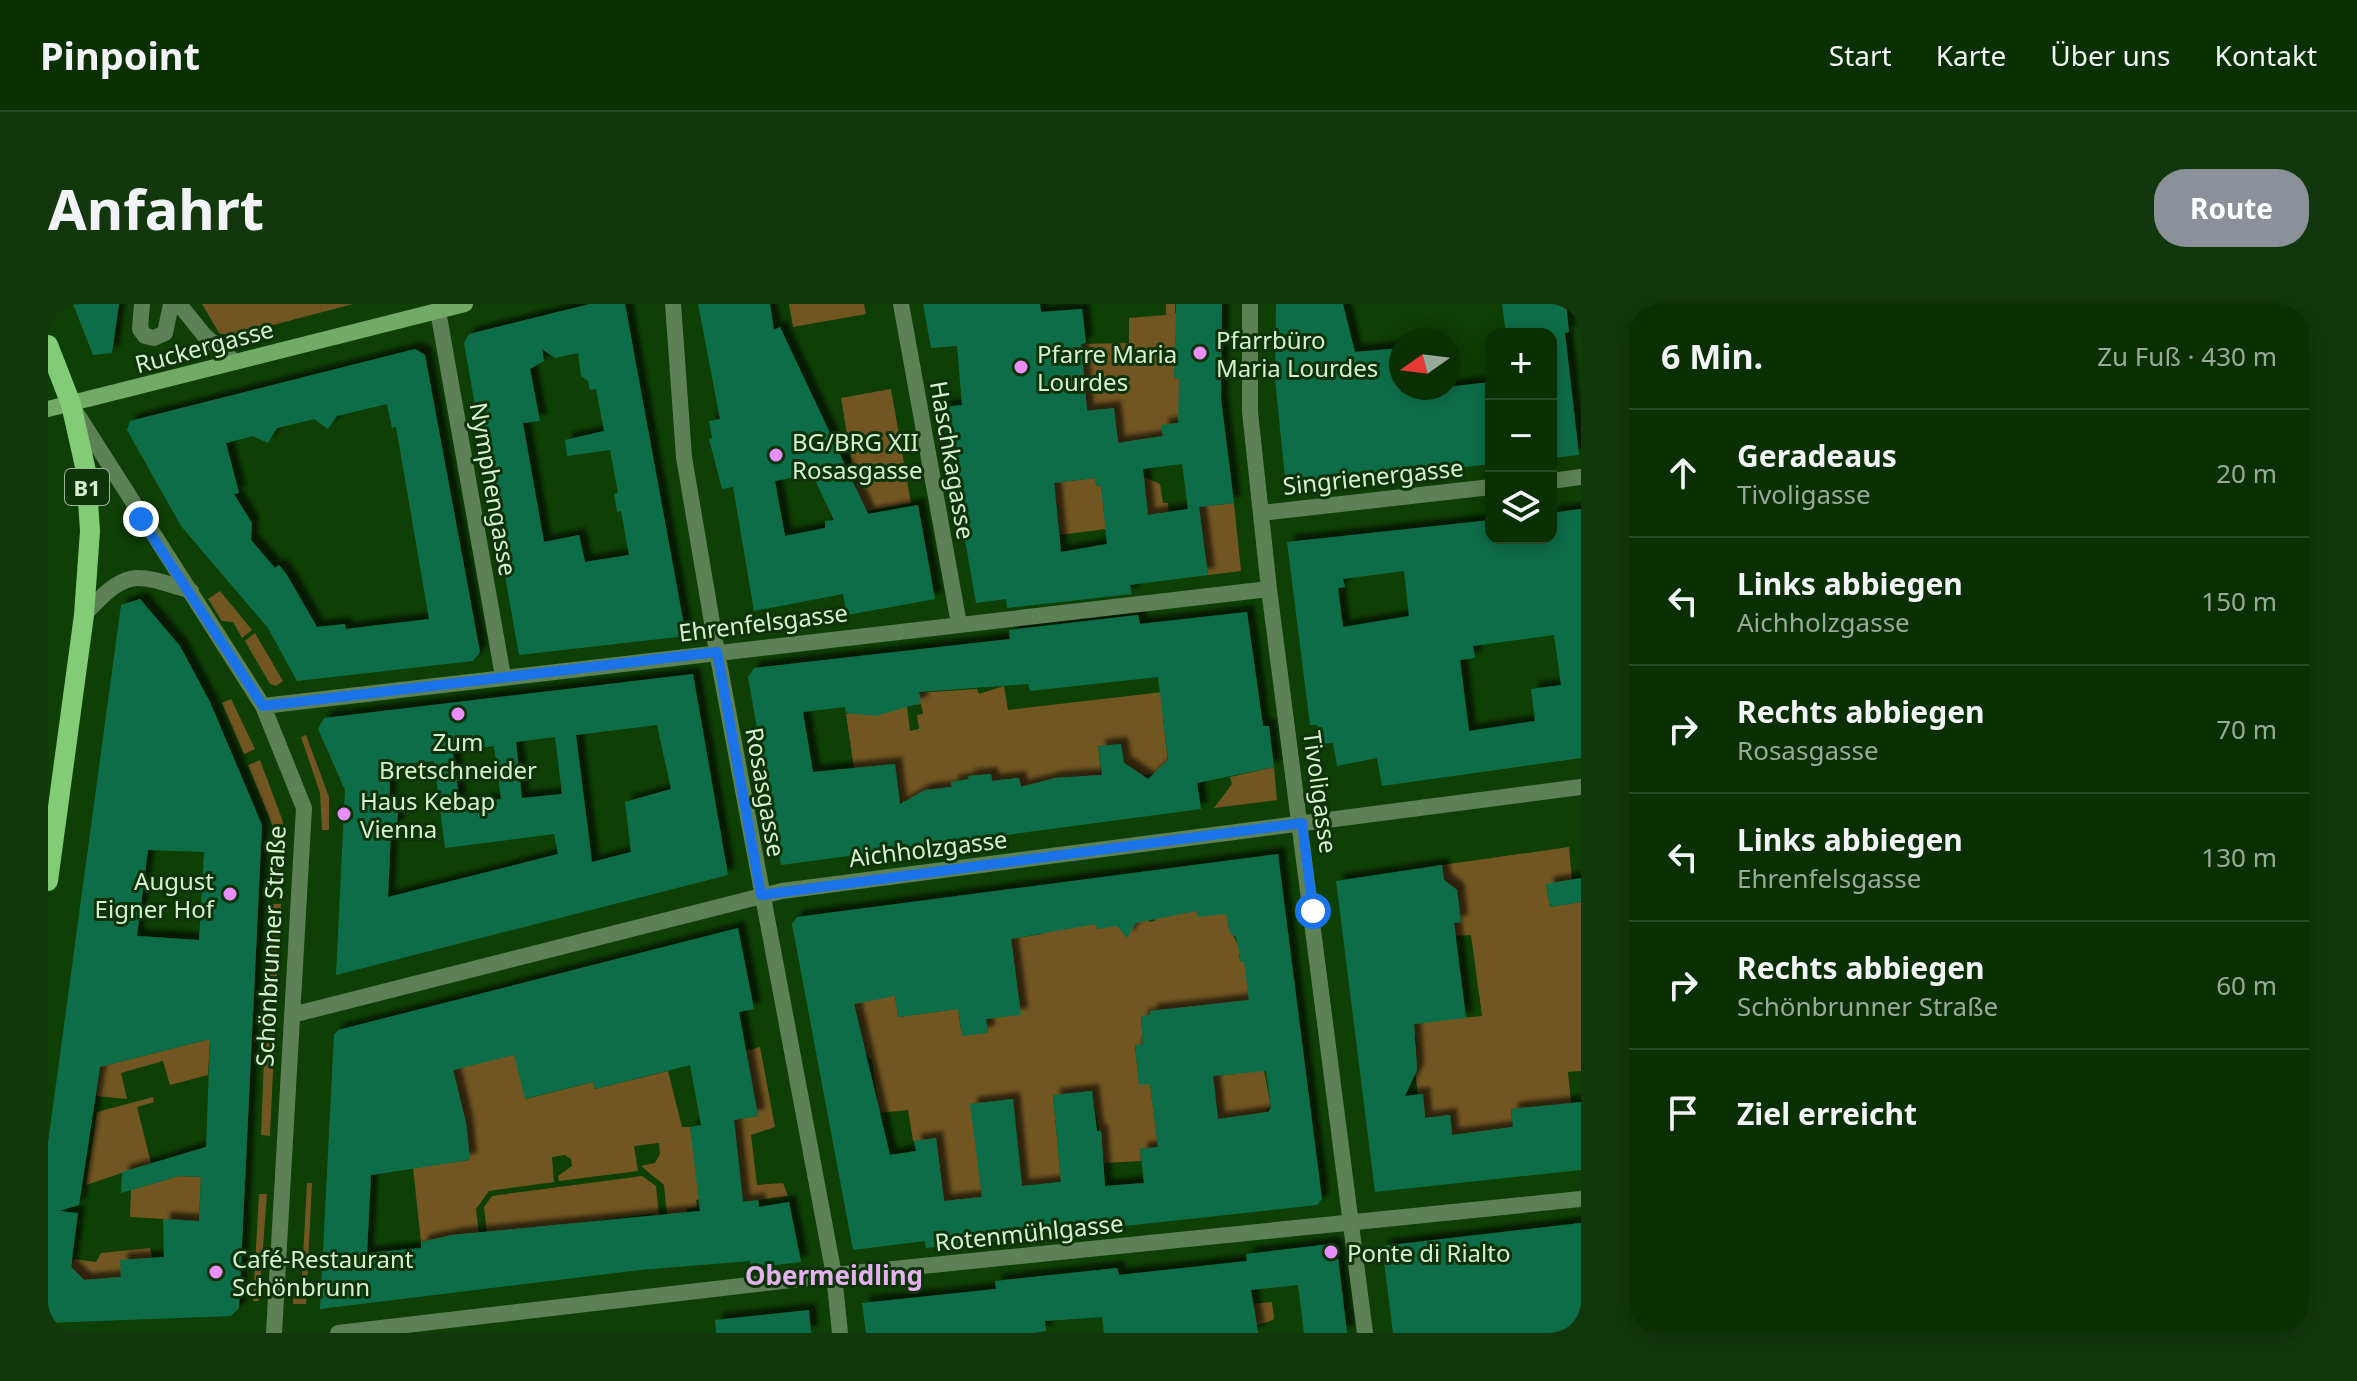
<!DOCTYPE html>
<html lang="de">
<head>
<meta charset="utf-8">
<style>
	body { margin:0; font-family:"Noto Sans",sans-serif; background:#13370d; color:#f1f3f6 }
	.controls { position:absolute; right:24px; top:24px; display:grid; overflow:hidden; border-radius:16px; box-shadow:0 4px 20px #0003 }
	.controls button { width:72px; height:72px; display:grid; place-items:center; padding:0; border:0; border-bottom:2px solid #2a4a25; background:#0a2f03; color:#f1f3f6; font:40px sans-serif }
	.compass { position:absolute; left:1341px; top:24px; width:72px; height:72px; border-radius:50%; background:#0a2f03; box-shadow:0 4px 20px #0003; rotate:256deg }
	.stop { position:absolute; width:24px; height:24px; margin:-18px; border:6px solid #1a73e8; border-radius:50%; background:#fff }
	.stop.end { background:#1a73e8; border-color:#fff; box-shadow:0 2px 8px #0008 }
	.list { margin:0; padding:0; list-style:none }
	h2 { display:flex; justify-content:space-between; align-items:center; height:104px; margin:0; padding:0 32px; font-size:34px }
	h2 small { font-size:26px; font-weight:400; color:#99a99a }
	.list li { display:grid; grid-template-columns:52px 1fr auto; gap:24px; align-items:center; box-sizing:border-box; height:128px; padding:0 32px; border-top:2px solid #2a4a25 }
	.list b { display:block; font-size:30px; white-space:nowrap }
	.list p { margin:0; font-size:26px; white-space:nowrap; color:#99a99a }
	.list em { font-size:26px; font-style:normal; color:#99a99a }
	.icon { flex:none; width:44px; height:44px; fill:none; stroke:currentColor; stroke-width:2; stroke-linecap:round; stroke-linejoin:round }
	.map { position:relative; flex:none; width:1533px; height:1029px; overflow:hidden; border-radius:32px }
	header { display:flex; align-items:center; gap:48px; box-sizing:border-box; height:112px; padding:0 40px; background:#0a2f03; border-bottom:2px solid #2a4a25 }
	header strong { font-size:38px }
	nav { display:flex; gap:44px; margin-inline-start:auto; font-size:28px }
	.intro { display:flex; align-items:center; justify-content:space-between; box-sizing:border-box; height:192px; padding:0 48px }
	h1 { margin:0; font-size:56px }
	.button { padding:20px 36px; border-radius:32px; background:#8c9099; color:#fff; font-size:28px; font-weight:700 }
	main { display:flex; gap:48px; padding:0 48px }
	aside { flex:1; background:#0a2f03; border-radius:32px; box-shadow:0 4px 20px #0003 }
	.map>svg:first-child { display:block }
	.green { fill:#725621 }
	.building { fill:#116d49; fill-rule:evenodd; filter:url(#shadow) }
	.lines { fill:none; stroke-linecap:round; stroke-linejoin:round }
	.street { stroke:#5d8057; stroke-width:16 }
	.secondary { stroke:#72ab68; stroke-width:16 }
	.primary { stroke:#82cc75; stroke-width:20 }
	.route { stroke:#1a73e8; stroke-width:10 }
	.poi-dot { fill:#ea8dfd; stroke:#0f3308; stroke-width:3 }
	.labels { text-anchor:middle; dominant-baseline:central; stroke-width:6; stroke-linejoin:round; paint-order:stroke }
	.shield { fill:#0f3308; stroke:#9ab795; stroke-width:2 }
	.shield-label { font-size:22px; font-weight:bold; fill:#d6f0d1 }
	.poi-label { font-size:24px; fill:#d6f0d1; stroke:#0f3308; text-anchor:start }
	.street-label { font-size:24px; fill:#d6f0d1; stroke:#0f3308 }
	.neighbourhood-label { font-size:26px; font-weight:bold; fill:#e5b2ef; stroke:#0f3308 }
</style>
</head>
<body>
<header>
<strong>Pinpoint</strong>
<nav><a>Start</a><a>Karte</a><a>Über uns</a><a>Kontakt</a></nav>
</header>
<div class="intro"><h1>Anfahrt</h1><a class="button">Route</a></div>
<main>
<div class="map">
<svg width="1533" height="1029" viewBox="0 0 1533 1029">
	<defs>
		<filter id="shadow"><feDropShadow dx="7" dy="-7" stdDeviation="2" flood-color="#0009"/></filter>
	</defs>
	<rect width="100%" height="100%" fill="#0e3f04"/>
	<!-- green -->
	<path class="green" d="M 154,0 L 305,0 L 183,32 L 171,29 Z
		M 741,0 L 816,0 L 818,10 L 745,23 Z
		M 1118,0 L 1127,0 L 1127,9 L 1131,9 L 1126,74 L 1131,75 L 1131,98 L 1138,118 L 1115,132 L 1102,134 L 1103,143 L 1071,146 L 940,118 L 1033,40 L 1081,39 L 1081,14 L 1118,11 Z
		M 843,85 L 863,199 L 812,208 L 793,94 Z
		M 1096,173 L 1112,180 L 1115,199 L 1120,199 L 1122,228 L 1102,231 Z
		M 1047,174 L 1049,183 L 1053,182 L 1058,225 L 1011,231 L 1006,179 Z
		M 1186,199 L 1193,267 L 1160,271 L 1151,203 Z
		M 172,287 L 204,326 L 194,334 L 185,318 L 174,317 L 160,295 Z
		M 207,329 L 235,377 L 228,382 L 222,380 L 197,337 Z
		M 956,382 L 960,406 L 1132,386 L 1171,407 L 1115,414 L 1120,459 L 1113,469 L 1088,472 L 1087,466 L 1077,463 L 1073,440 L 1050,442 L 1054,476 L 1007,474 L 973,487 L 963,474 L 944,479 L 943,470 L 921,472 L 921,475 L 903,478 L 904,483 L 856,500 L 852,498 L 847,460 L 806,465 L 798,410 L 817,407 L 819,411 L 838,409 L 838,405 L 859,402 L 862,427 L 871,425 L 869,411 L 875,410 L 873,400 L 868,401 L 867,389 L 929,385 L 931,390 Z
		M 183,395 L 207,445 L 196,450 L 174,399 Z
		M 258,431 L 281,493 L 281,526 L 274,526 L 272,489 L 253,433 Z
		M 212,456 L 235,518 L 233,588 L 224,588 L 222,581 L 226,525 L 200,461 Z
		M 1226,463 L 1229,496 L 1166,504 L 1184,480 L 1182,473 Z
		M 1521,543 L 1524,577 L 1498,581 L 1502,603 L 1533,598 L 1533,767 L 1520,768 L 1523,799 L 1463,805 L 1465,828 L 1405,836 L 1372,814 L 1375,791 L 1370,791 L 1364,743 L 1369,742 L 1367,730 L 1362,730 L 1361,719 L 1434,712 L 1423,631 L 1407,632 L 1406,619 L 1413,618 L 1409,587 L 1396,575 L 1394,561 Z
		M 223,600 L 233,600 L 228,691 L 218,690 Z
		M 1184,602 L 1185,616 L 1180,622 L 1195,650 L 1191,651 L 1193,658 L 1196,658 L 1223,804 L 1219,805 L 1221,817 L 1209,832 L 1206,810 L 1170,815 L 1165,772 L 1189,770 L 1102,711 L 1093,713 L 1095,740 L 1087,742 L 1091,780 L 1102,780 L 1110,843 L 1092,845 L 1093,857 L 1056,859 L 1044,787 L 1005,791 L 1012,867 L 1017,878 L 974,882 L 965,795 L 923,800 L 934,892 L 954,890 L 895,902 L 888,835 L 865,837 L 860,806 L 831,809 L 824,757 L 816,747 L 802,680 L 847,692 L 850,713 L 910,705 L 914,732 L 940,728 L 930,651 L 937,639 L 994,630 L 995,625 L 1048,620 L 1049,625 L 1100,613 L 1101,618 L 1107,617 L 1107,612 L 1149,607 L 1150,612 Z
		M 218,703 L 228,703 L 222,832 L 213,831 Z
		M 462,733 L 478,795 L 545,778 L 547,785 L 620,767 L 634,823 L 642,823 L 652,895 L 648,896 L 649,903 L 639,905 L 639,911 L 619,911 L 616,881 L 593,862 L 607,859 L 612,850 L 611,839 L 586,842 L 590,867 L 511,877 L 510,872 L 524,862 L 523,855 L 517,851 L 504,853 L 506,878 L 441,887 L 428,905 L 431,931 L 373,938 L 365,864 L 422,856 L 400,749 Z
		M 162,735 L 160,771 L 122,781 L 115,757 L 73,769 L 79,795 L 48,792 L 52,763 Z
		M 712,743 L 727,823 L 703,831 L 709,881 L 735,879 L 740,892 L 695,898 L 686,816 L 710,812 L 698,747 Z
		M 105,793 L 106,798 L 89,803 L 103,859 L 38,881 L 49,808 Z
		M 131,872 L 153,873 L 151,917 L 82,913 L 83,886 Z
		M 594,872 L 608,882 L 611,912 L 602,910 L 439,930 L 436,903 L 444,892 Z
		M 259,879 L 264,879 L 258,1000 L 245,1000 L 246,990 L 253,991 Z
		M 211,890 L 219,890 L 211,997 L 205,997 Z
		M 102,944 L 104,954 L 72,960 L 78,973 L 49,975 L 31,983 L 18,954 L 48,958 L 53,949 Z
		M 1224,998 L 1226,1015 C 1199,1029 1170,1020 1141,1006 Z"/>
	<!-- building -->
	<path class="building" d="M 25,0 L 71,0 L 64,49 L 45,51 Z
		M 542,0 L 577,0 L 638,332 L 471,351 L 416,39 L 421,30 ZM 494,45 L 507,54 L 530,49 L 533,72 L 540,77 L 542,86 L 548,85 L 556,127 L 517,136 L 519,152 L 562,146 L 570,189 L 566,190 L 569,208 L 573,207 L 581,251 L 537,258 L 531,231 L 496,238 L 475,119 L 492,117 L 482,65 L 496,57 Z
		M 650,0 L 722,0 L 726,26 L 732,23 L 820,210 L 870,201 L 887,295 L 799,311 L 795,290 L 706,307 L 685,183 L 674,185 L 661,135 L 664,134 L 661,117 L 672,115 ZM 764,170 L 786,216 L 777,217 L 777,224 L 737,232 L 727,177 Z
		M 875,0 L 992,0 L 993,8 L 1034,5 L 1038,39 L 1033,40 L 1039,107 L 1066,104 L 1070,139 L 1115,132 L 1113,121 L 1130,119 L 1131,75 L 1126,74 L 1128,0 L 1174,0 L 1173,95 L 1186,199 L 1151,203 L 1160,271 L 1082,281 L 1084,290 L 959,304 L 958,295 L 928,299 L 894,103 L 914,101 L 909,42 L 883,44 ZM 1134,160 L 1140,205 L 1100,211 L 1095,165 ZM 1047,174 L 1049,183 L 1053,182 L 1059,240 L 1013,248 L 1006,179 Z
		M 1228,0 L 1295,0 L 1307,48 L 1353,44 L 1353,88 L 1443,78 L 1443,160 L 1238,184 L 1227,75 Z
		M 1454,0 L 1518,0 L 1521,28 L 1517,29 L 1531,151 L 1503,154 L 1503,30 L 1458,30 Z
		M 367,45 L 377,51 L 432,348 L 425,357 L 249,377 L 220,324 L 133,222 L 79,126 L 82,117 ZM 339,100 L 344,124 L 348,123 L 381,315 L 298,325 L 297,320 L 269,323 L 239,271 L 231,261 L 227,264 L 203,236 L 204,219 L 186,190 L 191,189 L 178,139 L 205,132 L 220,139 L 229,124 L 266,115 L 280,125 L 289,112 Z
		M 1533,205 L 1533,454 L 1334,482 L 1329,454 L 1289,462 L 1285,439 L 1272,440 L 1269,421 L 1262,421 L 1239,238 L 1443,216 L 1443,234 L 1503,234 L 1503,209 ZM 1356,267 L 1361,312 L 1295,323 L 1290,284 L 1297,283 L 1295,275 ZM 1506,331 L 1513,381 L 1483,385 L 1487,417 L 1421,427 L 1412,356 L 1427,354 L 1425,342 Z
		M 92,295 L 132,342 L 162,398 L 214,521 L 191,1004 L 183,1012 L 0,1019 L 0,839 L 73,301 ZM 100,546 L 156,548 L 151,636 L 89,632 ZM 162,735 L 158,843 L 74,868 L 73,889 L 131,872 L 153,873 L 151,917 L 115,915 L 116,953 L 72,956 L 73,973 L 36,976 L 23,963 L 30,909 L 11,907 L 31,901 L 52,763 Z
		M 1199,308 L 1215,422 L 1221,422 L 1226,463 L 1149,479 L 1153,505 L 733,561 L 700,373 L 706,364 L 962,335 L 961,326 L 1090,311 L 1092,320 ZM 1110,373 L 1120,456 L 1100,475 L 1076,459 L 1073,440 L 1050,442 L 1054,471 L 1007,474 L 973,483 L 971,474 L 944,477 L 943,470 L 920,472 L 921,475 L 903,478 L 904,483 L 877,486 L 852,500 L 847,460 L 765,468 L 755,408 L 797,403 L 798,409 L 828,412 L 873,399 L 871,388 L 980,380 L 982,387 Z
		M 645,370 L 680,571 L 288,671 L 297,486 L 270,425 L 276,414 ZM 609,421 L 623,485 L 577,498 L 583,548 L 544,558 L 528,431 ZM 507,433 L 514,490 L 474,494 L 468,438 ZM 446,442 L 453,495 L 412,500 L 405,448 ZM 386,457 L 397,544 L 506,530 L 510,550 L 340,593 L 343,527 L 349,520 L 350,509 L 341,501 L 342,479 L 334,462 Z
		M 1230,550 L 1274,895 L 1269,901 L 1040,926 L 1039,921 L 959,931 L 959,936 L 878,944 L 877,937 L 805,946 L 744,620 L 749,613 ZM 1149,607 L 1150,613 L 1178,610 L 1182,629 L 1188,633 L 1193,658 L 1196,658 L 1201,696 L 1102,707 L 1102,711 L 1093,712 L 1095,740 L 1087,741 L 1091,781 L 1102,780 L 1110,843 L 1092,845 L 1096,879 L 1057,882 L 1053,827 L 1049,827 L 1044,787 L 1005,791 L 1013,878 L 974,882 L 965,795 L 922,800 L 934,893 L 896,897 L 888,834 L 866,837 L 868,847 L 842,851 L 806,700 L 847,692 L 850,713 L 910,705 L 914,732 L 940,729 L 938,715 L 973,711 L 963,635 L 1048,620 L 1049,625 L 1069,622 L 1079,634 L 1088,619 ZM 1218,767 L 1223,804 L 1220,808 L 1170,815 L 1165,772 Z
		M 1394,561 L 1396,576 L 1409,586 L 1413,618 L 1406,619 L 1418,714 L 1366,720 L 1369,766 L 1357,792 L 1375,790 L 1377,814 L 1402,811 L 1404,831 L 1465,823 L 1463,805 L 1533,798 L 1533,866 L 1327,888 L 1288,577 Z
		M 1533,574 L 1533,598 L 1502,603 L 1498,580 Z
		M 690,624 L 706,705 L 691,708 L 710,812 L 686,816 L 695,898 L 710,896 L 711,903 L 741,898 L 753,958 L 703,964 L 702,957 L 592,966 L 272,1005 L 286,731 L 290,726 ZM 466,751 L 477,795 L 545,778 L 547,785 L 642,761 L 653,821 L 642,823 L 652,907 L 404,931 L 373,938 L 373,944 L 319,949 L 323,871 L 422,856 L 418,819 L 405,766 Z
		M 1533,919 L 1533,1029 L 1345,1029 L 1334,942 Z
		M 1283,940 L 1289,945 L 1299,1029 L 1256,1029 L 1250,981 L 1203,986 L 1210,1029 L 1056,1029 L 1054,1013 L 997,1017 L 998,1027 L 984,1029 L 818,1029 L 814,999 L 948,985 L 947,977 L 1069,964 L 1071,971 L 1199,957 L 1198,950 Z
		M 761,1006 L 763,1029 L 668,1029 L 667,1016 Z"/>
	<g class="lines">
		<!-- street -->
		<path class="street" d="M 94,0 L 92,25 L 97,32 L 106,34 L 117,29 L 123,0
			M 131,0 L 156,31 L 187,58
			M 625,0 L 636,153 L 669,348 L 786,971 L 792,1029
			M 853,0 L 911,320
			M 1202,0 L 1202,108 L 1221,285 L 1317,1029
			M 390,7 L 455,372
			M 29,110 L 215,402 L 256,504 L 226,1029
			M 1503,177 L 1533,173
			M 1213,209 L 1443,183
			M 36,311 C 79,265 84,268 143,287
			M 215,402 L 1221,285
			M 244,711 L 734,587 L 1533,483
			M 290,1029 L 786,971 L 1533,895"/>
		<!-- secondary -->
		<path class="secondary" d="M 0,105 L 417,0"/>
		<!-- primary -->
		<path class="primary" d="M 0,41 L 23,100 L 38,167 L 42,227 L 36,311 L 0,577"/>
	</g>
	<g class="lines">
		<!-- route -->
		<path class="route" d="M 93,215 L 215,402 L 669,348 L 713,591 L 1254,519 L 1265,607"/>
	</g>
	<!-- markers -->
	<g class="poi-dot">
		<circle cx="1152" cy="49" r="8"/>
		<circle cx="973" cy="63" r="8"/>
		<circle cx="728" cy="151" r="8"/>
		<circle cx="410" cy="410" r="8"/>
		<circle cx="296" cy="510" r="8"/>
		<circle cx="182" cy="590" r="8"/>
		<circle cx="1283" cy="948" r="8"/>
		<circle cx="168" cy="968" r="8"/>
	</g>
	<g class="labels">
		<!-- shield labels -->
		<rect class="shield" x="17" y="165" width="44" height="36" rx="6"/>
		<g class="shield-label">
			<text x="39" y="183">B1</text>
		</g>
		<!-- poi labels -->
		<g class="poi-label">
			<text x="1168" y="35">Pfarrbüro<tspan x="1168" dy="28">Maria Lourdes</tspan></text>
			<text x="989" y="49">Pfarre Maria<tspan x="989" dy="28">Lourdes</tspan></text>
			<text x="744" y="137">BG/BRG XII<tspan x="744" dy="28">Rosasgasse</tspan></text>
			<text x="410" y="437" text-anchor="middle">Zum<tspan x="410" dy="28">Bretschneider</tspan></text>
			<text x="312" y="496">Haus Kebap<tspan x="312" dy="28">Vienna</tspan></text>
			<text x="166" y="576" text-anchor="end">August<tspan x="166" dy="28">Eigner Hof</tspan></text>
			<text x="1299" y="948">Ponte di Rialto</text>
			<text x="184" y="954">Café-Restaurant<tspan x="184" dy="28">Schönbrunn</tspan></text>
		</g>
		<!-- street labels -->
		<g class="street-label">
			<text transform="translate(156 42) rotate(-15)">Ruckergasse</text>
			<text transform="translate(905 156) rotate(80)">Haschkagasse</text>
			<text transform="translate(1325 172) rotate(-6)">Singrienergasse</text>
			<text transform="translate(446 185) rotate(80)">Nymphengasse</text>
			<text transform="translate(715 318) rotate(-7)">Ehrenfelsgasse</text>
			<text transform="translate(718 488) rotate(80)">Rosasgasse</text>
			<text transform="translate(1273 488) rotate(82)">Tivoligasse</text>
			<text transform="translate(880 544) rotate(-7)">Aichholzgasse</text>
			<text transform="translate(222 642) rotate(-87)">Schönbrunner Straße</text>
			<text transform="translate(981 928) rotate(-6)">Rotenmühlgasse</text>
		</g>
		<!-- neighbourhood labels -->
		<g class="neighbourhood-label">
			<text x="786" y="971">Obermeidling</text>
		</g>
	</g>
</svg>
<div class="controls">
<button>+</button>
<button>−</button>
<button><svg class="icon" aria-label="layers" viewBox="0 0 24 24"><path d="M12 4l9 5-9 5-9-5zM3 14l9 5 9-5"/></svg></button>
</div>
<svg class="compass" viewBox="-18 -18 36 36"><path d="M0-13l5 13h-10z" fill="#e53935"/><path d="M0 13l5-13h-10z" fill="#99a99a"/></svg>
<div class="stop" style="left:1265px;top:607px"></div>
<div class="stop end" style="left:93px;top:215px"></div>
</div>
<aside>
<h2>6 Min.<small>Zu Fuß · 430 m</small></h2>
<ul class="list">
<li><svg class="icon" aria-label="ahead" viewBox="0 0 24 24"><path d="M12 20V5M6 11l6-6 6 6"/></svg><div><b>Geradeaus</b><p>Tivoligasse</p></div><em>20 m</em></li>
<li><svg class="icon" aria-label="left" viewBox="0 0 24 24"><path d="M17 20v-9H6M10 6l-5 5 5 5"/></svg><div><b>Links abbiegen</b><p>Aichholzgasse</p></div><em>150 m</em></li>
<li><svg class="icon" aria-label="right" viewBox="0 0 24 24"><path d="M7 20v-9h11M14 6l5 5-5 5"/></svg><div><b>Rechts abbiegen</b><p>Rosasgasse</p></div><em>70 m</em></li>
<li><svg class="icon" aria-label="left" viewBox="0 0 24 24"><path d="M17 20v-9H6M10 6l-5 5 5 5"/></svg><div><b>Links abbiegen</b><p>Ehrenfelsgasse</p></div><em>130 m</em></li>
<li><svg class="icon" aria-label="right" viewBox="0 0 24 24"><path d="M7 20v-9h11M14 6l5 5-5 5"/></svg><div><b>Rechts abbiegen</b><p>Schönbrunner Straße</p></div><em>60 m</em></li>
<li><svg class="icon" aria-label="arrive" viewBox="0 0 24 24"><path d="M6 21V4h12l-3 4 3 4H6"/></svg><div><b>Ziel erreicht</b></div></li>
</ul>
</aside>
</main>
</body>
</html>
